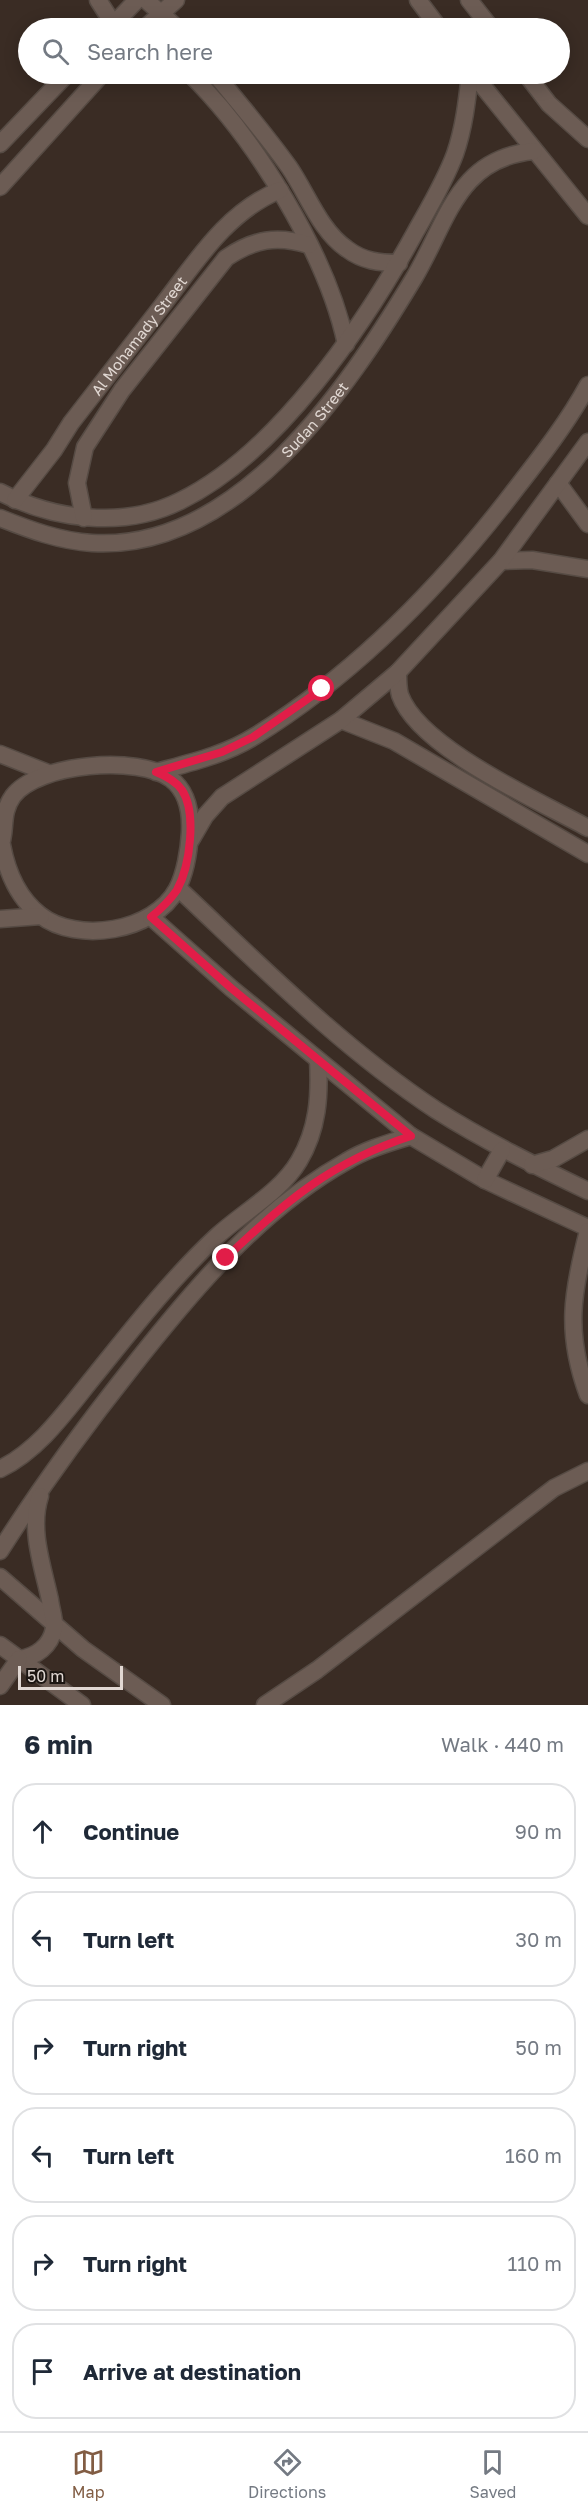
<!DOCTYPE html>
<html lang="en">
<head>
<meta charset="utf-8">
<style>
	body { margin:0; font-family:"Golos Text",sans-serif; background:#f6f6f7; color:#1f2937 }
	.scale { position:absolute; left:18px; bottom:15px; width:105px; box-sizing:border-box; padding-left:6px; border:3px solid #e1d8d3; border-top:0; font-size:16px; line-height:21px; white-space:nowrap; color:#e1d8d3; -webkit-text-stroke:4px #1c1612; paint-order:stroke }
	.stop { position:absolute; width:18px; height:18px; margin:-14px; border:4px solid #e11d48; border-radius:50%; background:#fff }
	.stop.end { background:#e11d48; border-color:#fff; box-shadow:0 2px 6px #0008 }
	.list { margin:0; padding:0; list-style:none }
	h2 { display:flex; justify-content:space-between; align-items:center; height:78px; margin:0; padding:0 24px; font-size:26px }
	h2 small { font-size:20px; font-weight:400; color:#747a83 }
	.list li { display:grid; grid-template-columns:39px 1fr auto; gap:18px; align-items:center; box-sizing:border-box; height:96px; margin:0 12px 12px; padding:0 12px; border:2px solid #e0e1e3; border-radius:24px }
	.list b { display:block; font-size:22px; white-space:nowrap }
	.list em { font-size:20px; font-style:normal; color:#747a83 }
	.icon { flex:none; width:33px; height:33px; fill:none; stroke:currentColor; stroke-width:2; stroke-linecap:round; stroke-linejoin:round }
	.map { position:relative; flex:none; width:588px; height:1705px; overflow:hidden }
	.search { position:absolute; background:#fff; box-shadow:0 3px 15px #0003; left:18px; right:18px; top:18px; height:66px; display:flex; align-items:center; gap:15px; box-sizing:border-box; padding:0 21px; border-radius:33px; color:#747a83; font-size:22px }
	.sheet { height:726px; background:#fff }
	nav { display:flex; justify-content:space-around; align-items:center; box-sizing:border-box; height:84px; border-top:2px solid #e0e1e3; background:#fff; font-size:16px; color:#747a83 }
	nav a { display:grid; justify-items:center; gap:3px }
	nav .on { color:#825d44 }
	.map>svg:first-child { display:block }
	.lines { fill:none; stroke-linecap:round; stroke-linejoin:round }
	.minor-casing { stroke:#564b44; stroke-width:19 }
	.minor { stroke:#6c5c54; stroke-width:16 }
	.route { stroke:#e11d48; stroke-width:8 }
	.labels { text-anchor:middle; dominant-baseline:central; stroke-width:6; stroke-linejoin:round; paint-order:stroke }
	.street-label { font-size:15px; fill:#e1d8d3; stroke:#1c1612 }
</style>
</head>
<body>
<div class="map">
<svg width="588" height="1705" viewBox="0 0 588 1705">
	<rect width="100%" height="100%" fill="#3a2c24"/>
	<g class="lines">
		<!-- minor casing -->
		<g class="minor-casing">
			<g id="minor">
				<path d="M 98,0 L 116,28"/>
				<path d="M 146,0 L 177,28"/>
				<path d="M 418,0 L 439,28"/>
				<path d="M 469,0 L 491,28"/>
				<path d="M 110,28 L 137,0"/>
				<path d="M 145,28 L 176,0"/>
				<path d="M 190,74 C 255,138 327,254 346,344"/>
				<path d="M 215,74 C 240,104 266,135 289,167 C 307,193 320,231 347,249 C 363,261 379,263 399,263"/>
				<path d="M 473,74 L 588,216"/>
				<path d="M 526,74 L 549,104 L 588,139"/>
				<path d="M 0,144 L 67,74"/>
				<path d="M 0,187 L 102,74"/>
				<path d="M 558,483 L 588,524"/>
				<path d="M 0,492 C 54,520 124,529 180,501 C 277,454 365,324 416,231 C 430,206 445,181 455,154 C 464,128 467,101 470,74"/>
				<path id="s1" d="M 15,500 L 54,450 L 71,423 C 101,384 131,346 161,307 C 196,262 226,212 280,190"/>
				<path id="s2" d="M 0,518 C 30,530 60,541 92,543 C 238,552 348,388 414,278 C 448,221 457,158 534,151"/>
				<path d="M 84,518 L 77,483 L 85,447 L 122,390 L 226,258 C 254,239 277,235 309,245"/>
				<path d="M 501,561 L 532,560 L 588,569"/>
				<path d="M 398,672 C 398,679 398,688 400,695 C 419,748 539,801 588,828"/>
				<path d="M 341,720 L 394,741 L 588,854"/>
				<path d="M 0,754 L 48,773"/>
				<path d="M 156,772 C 189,763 225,755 255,736 C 357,673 445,582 518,486 C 543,454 569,420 588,385"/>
				<path d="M 191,840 L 205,816 L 222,797 L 341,720 L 398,672 L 501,561 L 588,442"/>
				<path d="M 0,847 C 7,831 0,814 13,796 C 38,763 139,755 171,779 C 188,792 191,812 190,832 C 189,850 185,874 177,889 C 154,932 77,944 40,915 C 17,897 7,872 2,845"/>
				<path d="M 178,888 C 260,965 342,1048 436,1110 C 485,1141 536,1166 588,1191"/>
				<path d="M 151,917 L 231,988 L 411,1136 L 485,1180 L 588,1228"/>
				<path d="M 0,919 L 41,916"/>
				<path d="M 532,1165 L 553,1159 L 588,1139"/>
				<path d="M 485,1180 L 502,1150"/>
				<path d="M 588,1231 C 572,1293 565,1333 588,1395"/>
				<path d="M 0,1469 C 41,1449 68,1408 96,1374 C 134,1327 172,1278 216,1237 C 243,1212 280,1193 299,1161 C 318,1129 320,1096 318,1060"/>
				<path d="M 0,1551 C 40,1488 83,1429 129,1371 C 191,1292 259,1210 347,1161 C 367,1149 389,1143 411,1136"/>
				<path d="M 0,1577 L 83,1649 L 162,1705"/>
				<path d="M 0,1645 L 82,1705"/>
				<path d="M 19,1659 C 36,1657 51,1646 54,1628 C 55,1619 51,1609 50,1600 C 43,1567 29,1530 40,1496"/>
				<path d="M 0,1686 L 19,1659"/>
				<path d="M 265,1705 L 317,1670 L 554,1488 L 588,1471"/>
			</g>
		</g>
		<!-- minor -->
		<use href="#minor" class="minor"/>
	</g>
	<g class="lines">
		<!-- route -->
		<path class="route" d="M 226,1258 C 284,1202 333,1161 411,1136 L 231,988 L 151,917 C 161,909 170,900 177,890 C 190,866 197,813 182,790 C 176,781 166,776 156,772 L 222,752 L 253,737 L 322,689"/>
	</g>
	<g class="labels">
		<!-- street labels -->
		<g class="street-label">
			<text stroke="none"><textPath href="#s1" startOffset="206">Al Mohamady Street</textPath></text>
			<text stroke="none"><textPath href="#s2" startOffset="360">Sudan Street</textPath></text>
		</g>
	</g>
</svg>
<div class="scale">50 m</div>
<div class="stop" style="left:322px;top:689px"></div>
<div class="stop end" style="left:226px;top:1258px"></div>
<div class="search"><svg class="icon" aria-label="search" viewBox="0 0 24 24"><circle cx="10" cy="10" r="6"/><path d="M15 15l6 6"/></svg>Search here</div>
</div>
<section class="sheet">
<h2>6 min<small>Walk · 440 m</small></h2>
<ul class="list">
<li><svg class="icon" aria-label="ahead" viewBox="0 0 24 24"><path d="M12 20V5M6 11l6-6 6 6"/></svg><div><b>Continue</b></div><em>90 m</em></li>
<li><svg class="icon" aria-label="left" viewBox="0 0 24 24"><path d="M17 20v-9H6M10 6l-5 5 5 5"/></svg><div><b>Turn left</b></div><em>30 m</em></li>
<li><svg class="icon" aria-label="right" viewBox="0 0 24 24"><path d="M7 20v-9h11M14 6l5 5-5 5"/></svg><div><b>Turn right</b></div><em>50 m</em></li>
<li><svg class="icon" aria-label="left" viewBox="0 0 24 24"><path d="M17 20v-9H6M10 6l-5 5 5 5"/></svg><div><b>Turn left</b></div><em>160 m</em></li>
<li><svg class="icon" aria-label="right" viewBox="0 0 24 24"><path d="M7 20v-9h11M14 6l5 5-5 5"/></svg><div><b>Turn right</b></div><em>110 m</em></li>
<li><svg class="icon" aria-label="arrive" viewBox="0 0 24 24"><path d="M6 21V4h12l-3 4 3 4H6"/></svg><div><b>Arrive at destination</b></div></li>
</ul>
</section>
<nav>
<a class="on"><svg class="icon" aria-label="map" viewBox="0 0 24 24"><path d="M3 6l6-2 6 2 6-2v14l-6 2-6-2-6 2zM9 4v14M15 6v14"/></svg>Map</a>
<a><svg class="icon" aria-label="directions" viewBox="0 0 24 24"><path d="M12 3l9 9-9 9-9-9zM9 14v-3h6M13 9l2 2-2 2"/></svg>Directions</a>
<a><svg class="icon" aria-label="saved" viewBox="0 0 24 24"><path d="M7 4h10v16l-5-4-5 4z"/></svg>Saved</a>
</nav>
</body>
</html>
